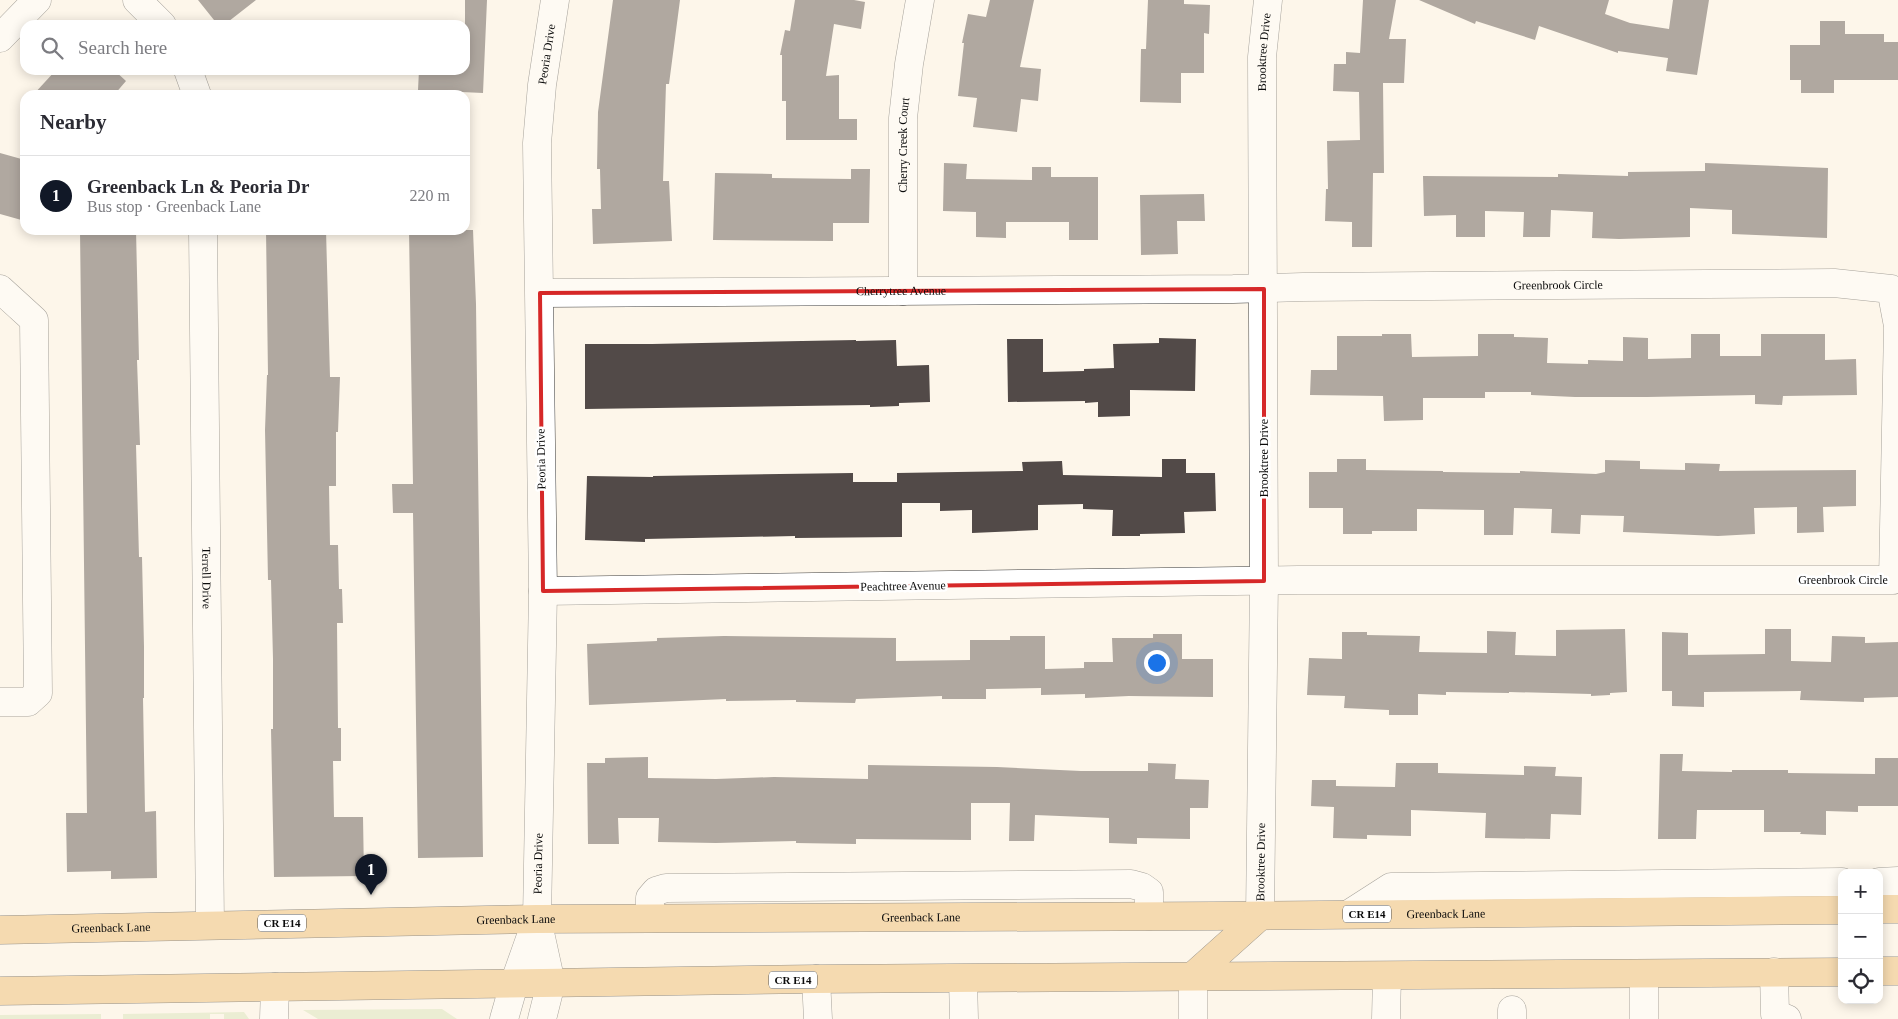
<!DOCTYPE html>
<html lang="en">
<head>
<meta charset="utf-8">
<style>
	body { margin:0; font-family:Georgia,serif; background:#f7f7f7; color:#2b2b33 }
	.controls { position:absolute; right:15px; bottom:15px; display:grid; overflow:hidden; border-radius:10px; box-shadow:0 2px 12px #0003 }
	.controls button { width:45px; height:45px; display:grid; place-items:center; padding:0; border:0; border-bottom:1px solid #e1e1e2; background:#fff; color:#2b2b33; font:25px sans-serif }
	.you { position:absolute; left:1156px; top:662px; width:18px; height:18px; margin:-12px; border:4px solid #fff; border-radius:50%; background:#1a73e8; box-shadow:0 0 0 8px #1a73e833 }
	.badge { display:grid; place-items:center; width:32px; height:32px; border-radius:50%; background:#111827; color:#fff; font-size:16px; font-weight:700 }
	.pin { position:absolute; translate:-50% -41px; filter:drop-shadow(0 1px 2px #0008) }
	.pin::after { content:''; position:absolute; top:26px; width:18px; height:15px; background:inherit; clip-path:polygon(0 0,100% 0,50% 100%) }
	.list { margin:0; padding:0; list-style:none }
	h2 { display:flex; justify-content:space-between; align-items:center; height:65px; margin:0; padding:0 20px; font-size:21px }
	h2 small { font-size:16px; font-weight:400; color:#7c7c81 }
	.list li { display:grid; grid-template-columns:32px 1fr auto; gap:15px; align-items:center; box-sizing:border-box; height:80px; padding:0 20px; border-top:1px solid #e1e1e2 }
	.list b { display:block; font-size:19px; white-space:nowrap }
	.list p { margin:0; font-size:16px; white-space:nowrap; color:#7c7c81 }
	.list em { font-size:16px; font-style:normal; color:#7c7c81 }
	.icon { flex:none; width:28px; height:28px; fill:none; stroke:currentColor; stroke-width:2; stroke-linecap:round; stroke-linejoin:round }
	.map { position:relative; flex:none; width:1898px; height:1019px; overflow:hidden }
	.search { position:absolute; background:#fff; box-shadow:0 2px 12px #0003; left:20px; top:20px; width:450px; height:55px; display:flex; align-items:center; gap:12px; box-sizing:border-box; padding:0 18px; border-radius:15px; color:#7c7c81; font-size:19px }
	.panel { position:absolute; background:#fff; box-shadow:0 2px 12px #0003; left:20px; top:90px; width:450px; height:145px; border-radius:15px }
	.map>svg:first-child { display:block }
	.green { fill:#d5e3b8 }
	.building { fill:#524a48 }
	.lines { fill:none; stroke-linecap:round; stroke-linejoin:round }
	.minor-casing { stroke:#3e3e3e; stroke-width:29 }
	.major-casing { stroke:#1c1c1c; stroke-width:29 }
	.minor { stroke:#fff; stroke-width:28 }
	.major { stroke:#ebb86c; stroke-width:28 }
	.marked { fill:none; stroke:#d62828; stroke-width:4; stroke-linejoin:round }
	.labels { text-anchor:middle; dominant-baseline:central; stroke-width:5; stroke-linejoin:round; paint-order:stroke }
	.shield { fill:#fff; stroke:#545454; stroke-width:1 }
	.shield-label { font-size:11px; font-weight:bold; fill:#0b0b0b }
	.street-label { font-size:12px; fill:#0b0b0b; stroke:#fff }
</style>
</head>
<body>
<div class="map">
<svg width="1898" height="1019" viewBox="0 0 1898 1019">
	<rect width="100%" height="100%" fill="#fdf6ea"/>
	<!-- green -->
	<path class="green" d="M 442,1009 L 457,1019 L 318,1019 L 303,1010 Z
		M 244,1012 L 249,1019 L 224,1019 L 224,1014 L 210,1014 L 210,1019 L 123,1019 L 123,1014 Z
		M 101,1014 L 101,1019 L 0,1019 L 0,1015 Z"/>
	<!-- building -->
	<path class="building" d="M 198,0 L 256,0 L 224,25 L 218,25 Z
		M 465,0 L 487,0 L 483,93 L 418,90 L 419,70 L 465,70 Z
		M 613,0 L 680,0 L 669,84 L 666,84 L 663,181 L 669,181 L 672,241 L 593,244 L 592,209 L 601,209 L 600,169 L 597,169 L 598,112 Z
		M 795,0 L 854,0 L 865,2 L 861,29 L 834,24 L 826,76 L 839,75 L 839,119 L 857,119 L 857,140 L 786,140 L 786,101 L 782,101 L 782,55 L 780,55 L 785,30 L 790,31 Z
		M 990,0 L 1034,0 L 1020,67 L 1041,69 L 1038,101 L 1021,99 L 1017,132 L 973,127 L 977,98 L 958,96 L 964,43 L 962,43 L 968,14 L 986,17 Z
		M 1148,0 L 1184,0 L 1184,4 L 1210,5 L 1209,34 L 1204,33 L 1204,73 L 1181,73 L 1181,103 L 1140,102 L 1141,49 L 1146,49 Z
		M 1363,0 L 1396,0 L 1389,39 L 1406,39 L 1404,83 L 1383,83 L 1384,173 L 1373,173 L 1372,247 L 1352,247 L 1352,222 L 1325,221 L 1326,189 L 1328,189 L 1327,141 L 1360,140 L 1359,92 L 1333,91 L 1334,64 L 1346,64 L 1346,52 L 1360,53 Z
		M 1419,0 L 1609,0 L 1605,14 L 1630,23 L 1669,29 L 1673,0 L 1709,0 L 1697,75 L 1666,71 L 1668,58 L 1618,51 L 1618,53 L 1539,26 L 1535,40 L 1476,21 L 1475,24 Z
		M 1820,21 L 1845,21 L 1845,34 L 1884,34 L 1884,42 L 1898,42 L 1898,80 L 1834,80 L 1834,93 L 1801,93 L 1801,80 L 1790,80 L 1790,45 L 1820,45 Z
		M 56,70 L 114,70 L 126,81 L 114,95 L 33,95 Z
		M 0,153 L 25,160 L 25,221 L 0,214 Z
		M 944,163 L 967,164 L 966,179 L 1032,180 L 1032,167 L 1051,167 L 1051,177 L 1098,177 L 1098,240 L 1069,240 L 1069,222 L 1006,222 L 1006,238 L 976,237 L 976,212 L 943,211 Z
		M 1705,163 L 1828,168 L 1827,238 L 1732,234 L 1732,210 L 1690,208 L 1690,237 L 1619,239 L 1592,238 L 1593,212 L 1551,210 L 1550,237 L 1523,237 L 1524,212 L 1485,211 L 1485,237 L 1456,237 L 1456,215 L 1424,216 L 1423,176 L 1558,177 L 1558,174 L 1628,176 L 1628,172 L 1705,171 Z
		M 851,169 L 870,169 L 869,223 L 833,223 L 833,241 L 713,240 L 715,173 L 772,174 L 772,178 L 851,179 Z
		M 1204,194 L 1205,221 L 1177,221 L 1178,254 L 1141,255 L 1140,195 Z
		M 80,230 L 136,230 L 139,360 L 137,360 L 140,445 L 136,445 L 139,557 L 142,557 L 144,647 L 144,698 L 143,698 L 145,812 L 156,811 L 157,878 L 111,879 L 111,871 L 67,872 L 66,813 L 87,813 Z
		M 266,230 L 326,230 L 330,377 L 340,377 L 338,432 L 336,432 L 336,486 L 329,486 L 330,545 L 338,545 L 339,589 L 342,589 L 343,623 L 337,623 L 338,728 L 341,728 L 341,761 L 333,761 L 334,817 L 363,817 L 364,876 L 274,877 L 271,729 L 273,729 L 273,659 L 271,580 L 268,580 L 265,430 L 267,375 L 268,375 Z
		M 409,230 L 473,230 L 476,304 L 483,857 L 418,858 L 413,513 L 393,513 L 392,484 L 413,484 Z
		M 1382,334 L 1411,334 L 1412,357 L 1478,356 L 1478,334 L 1514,334 L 1514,337 L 1548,338 L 1547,363 L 1588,364 L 1588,360 L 1623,361 L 1623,337 L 1648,338 L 1648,359 L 1691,358 L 1691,334 L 1720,334 L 1720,356 L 1761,356 L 1761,334 L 1825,334 L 1825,360 L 1856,359 L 1857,395 L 1783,396 L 1782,405 L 1755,404 L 1755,395 L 1647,397 L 1575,397 L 1531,395 L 1531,392 L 1485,392 L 1485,398 L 1423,398 L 1423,420 L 1384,421 L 1383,396 L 1310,395 L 1311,370 L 1337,370 L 1337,336 L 1382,336 Z
		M 1159,338 L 1196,339 L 1195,391 L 1130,390 L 1130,416 L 1098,417 L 1098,402 L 1085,403 L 1085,401 L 1008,402 L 1007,339 L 1043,339 L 1043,372 L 1084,371 L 1084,369 L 1114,368 L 1113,344 L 1159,343 Z
		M 856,340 L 856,341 L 896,340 L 897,366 L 929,365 L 930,402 L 899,403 L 899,406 L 870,407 L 870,405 L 585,409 L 585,344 L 652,344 Z
		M 1162,459 L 1186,459 L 1186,473 L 1215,473 L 1216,511 L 1184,512 L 1185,533 L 1140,534 L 1140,536 L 1112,536 L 1113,510 L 1083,509 L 1083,504 L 1038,505 L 1038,530 L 972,533 L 972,510 L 940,511 L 940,503 L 902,503 L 902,537 L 795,538 L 795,536 L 645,539 L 645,542 L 585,540 L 587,476 L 653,477 L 653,476 L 853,473 L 853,482 L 897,482 L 897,473 L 1023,471 L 1022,462 L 1062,461 L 1063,475 L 1162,477 Z
		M 1337,459 L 1366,459 L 1366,470 L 1443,471 L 1443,472 L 1520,473 L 1520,471 L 1596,474 L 1605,472 L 1605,460 L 1640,461 L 1640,469 L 1685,470 L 1685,463 L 1720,464 L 1719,471 L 1856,470 L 1856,506 L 1823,507 L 1824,532 L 1797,533 L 1797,507 L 1754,508 L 1755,534 L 1718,536 L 1623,532 L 1624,516 L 1581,515 L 1580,534 L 1551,533 L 1552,509 L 1514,508 L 1513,535 L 1484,535 L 1484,510 L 1417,509 L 1417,531 L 1372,531 L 1372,534 L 1343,534 L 1343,508 L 1309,508 L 1309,472 L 1337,472 Z
		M 1625,629 L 1627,692 L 1610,693 L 1610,695 L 1591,696 L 1591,694 L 1509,692 L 1509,693 L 1446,692 L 1446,695 L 1418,694 L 1418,715 L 1389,715 L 1389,710 L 1344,708 L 1345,696 L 1307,695 L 1309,658 L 1342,659 L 1342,632 L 1367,632 L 1367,635 L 1420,636 L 1419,652 L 1487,653 L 1487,631 L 1516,632 L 1515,655 L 1556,656 L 1556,630 Z
		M 1765,629 L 1791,629 L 1791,661 L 1831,662 L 1832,636 L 1865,637 L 1865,643 L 1898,642 L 1898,697 L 1864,698 L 1864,702 L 1800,700 L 1801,691 L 1704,692 L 1704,707 L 1672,706 L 1672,691 L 1662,691 L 1662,632 L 1688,633 L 1688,655 L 1765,654 Z
		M 1153,634 L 1182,634 L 1182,659 L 1213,659 L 1213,697 L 1129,696 L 1085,698 L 1085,694 L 1041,695 L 1041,688 L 986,689 L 986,699 L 942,699 L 942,696 L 856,699 L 855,703 L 796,702 L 796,700 L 726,701 L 726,699 L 589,705 L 587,644 L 657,641 L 657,638 L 724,636 L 896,638 L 896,661 L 970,660 L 970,640 L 1010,640 L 1010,636 L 1045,636 L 1045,669 L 1084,668 L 1084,662 L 1113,662 L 1112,638 L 1153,638 Z
		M 1660,754 L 1683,754 L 1682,771 L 1732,772 L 1732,770 L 1788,770 L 1788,773 L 1875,774 L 1875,758 L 1898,758 L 1898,806 L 1858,806 L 1858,812 L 1826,811 L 1826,835 L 1800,834 L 1801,832 L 1764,832 L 1764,810 L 1697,810 L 1696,839 L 1658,839 Z
		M 648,757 L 648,778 L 716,779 L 774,777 L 868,779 L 868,765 L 997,767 L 1081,771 L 1148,771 L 1148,763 L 1176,764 L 1175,779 L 1209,780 L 1208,808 L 1190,808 L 1190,839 L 1137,838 L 1137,844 L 1109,843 L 1109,818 L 1035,815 L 1034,841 L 1009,841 L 1010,803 L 971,803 L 971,840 L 856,839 L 856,844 L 796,843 L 796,841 L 716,843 L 658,842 L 659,818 L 618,818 L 619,844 L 588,844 L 587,763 L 605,763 L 605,758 Z
		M 1396,763 L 1438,763 L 1438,773 L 1524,775 L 1524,766 L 1556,767 L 1555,776 L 1582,777 L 1581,815 L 1551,814 L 1550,839 L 1485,838 L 1486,813 L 1411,810 L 1411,836 L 1367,835 L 1367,839 L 1333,838 L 1334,807 L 1311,806 L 1312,780 L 1336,780 L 1336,786 L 1395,787 Z"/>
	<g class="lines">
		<!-- minor casing -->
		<g class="minor-casing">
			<g id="minor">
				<path d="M 137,0 L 162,25"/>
				<path d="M 0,38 L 37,0"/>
				<path d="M 188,70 L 197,95"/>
				<path id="s1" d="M 203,230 L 210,925"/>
				<path d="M 0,289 L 34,320 L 38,693 L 28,702 L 0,702"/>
				<path id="s2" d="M 903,291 L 903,118 L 909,64 L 920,0"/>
				<path id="s3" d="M 540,293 L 1233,289 L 1303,287 L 1834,283 L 1891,289 L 1898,326 L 1893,580 L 1298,580 L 543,591"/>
				<path d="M 1879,882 L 1898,881"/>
				<path d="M 1349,914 L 1391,887 L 1842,882"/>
				<path id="s4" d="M 1260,916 L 1264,581 L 1262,57 L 1268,0"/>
				<path d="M 650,918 L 650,898 L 656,891 L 666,888 L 1131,884 L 1142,887 L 1149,892 L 1149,916"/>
				<path d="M 1774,972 L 1775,1014 L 1787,1019"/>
				<path d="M 1644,974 L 1644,1019"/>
				<path d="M 1193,976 L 1193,1019"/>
				<path d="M 816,979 L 818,1019"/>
				<path d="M 963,979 L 964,1019"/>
				<path d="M 1512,1010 L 1512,1019"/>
				<path d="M 274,1019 L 275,987"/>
				<path d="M 504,1019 L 514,984 L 537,919"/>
				<path id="s5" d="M 542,1019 L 551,983 L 537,919 L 543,591 L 537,143 L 542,85 L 555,0"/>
				<path d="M 1386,1019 L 1387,976"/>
			</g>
		</g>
		<!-- major casing -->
		<g class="major-casing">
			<g id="major">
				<path d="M 1879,909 L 1898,909"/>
				<path id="s6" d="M 0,930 L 537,919 L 1214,916 L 1842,910"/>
				<path d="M 1879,971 L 1898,971"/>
				<path d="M 1193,976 L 1260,916"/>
				<path d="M 0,991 L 816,979 L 1842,972"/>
			</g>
		</g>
		<!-- minor -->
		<use href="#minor" class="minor"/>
		<!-- major -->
		<use href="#major" class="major"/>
	</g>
	<!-- marked area -->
	<path d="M0 0H1898V1019H0ZM 1264,289 L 1264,581 L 543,591 L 540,293 Z" fill="#fdf6ea" fill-opacity=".55" fill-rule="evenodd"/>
	<path class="marked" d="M 1264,289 L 1264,581 L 543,591 L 540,293 Z"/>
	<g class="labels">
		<!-- shield labels -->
		<g class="shield">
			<rect x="1343" y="905.5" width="48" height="17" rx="4"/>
			<rect x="258" y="914.5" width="48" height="17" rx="4"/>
			<rect x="769" y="971.5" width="48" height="17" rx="4"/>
		</g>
		<g class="shield-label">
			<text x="1367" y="914">CR E14</text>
			<text x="282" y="923">CR E14</text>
			<text x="793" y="980">CR E14</text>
		</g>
		<!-- street labels -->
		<g class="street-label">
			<text stroke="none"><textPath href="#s4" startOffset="864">Brooktree Drive</textPath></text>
			<text stroke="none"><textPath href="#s5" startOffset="968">Peoria Drive</textPath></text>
			<text stroke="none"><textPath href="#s2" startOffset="146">Cherry Creek Court</textPath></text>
			<text stroke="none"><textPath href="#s3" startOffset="1018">Greenbrook Circle</textPath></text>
			<text stroke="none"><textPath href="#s3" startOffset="361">Cherrytree Avenue</textPath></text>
			<text transform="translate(1264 458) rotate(-90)">Brooktree Drive</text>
			<text transform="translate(541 459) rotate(-91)">Peoria Drive</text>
			<text stroke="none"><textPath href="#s1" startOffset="348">Terrell Drive</textPath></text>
			<text x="1843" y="580">Greenbrook Circle</text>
			<text transform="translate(903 586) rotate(-1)">Peachtree Avenue</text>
			<text stroke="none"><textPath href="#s4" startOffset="54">Brooktree Drive</textPath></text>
			<text stroke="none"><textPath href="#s5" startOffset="158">Peoria Drive</textPath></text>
			<text stroke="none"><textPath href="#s6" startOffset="1446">Greenback Lane</textPath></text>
			<text stroke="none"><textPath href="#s6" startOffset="921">Greenback Lane</textPath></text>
			<text stroke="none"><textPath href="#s6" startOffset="516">Greenback Lane</textPath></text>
			<text stroke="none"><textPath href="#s6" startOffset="111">Greenback Lane</textPath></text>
		</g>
	</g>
</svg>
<div class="controls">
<button>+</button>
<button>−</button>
<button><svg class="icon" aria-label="locate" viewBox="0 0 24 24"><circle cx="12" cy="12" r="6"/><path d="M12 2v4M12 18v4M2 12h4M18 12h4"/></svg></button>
</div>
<div class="you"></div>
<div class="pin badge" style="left:371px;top:895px">1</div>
<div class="search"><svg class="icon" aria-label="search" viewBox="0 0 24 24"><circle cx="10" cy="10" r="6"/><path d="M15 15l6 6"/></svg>Search here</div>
<section class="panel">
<h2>Nearby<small></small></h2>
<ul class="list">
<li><span class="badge">1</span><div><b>Greenback Ln &amp; Peoria Dr</b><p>Bus stop · Greenback Lane</p></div><em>220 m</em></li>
</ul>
</section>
</div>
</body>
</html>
